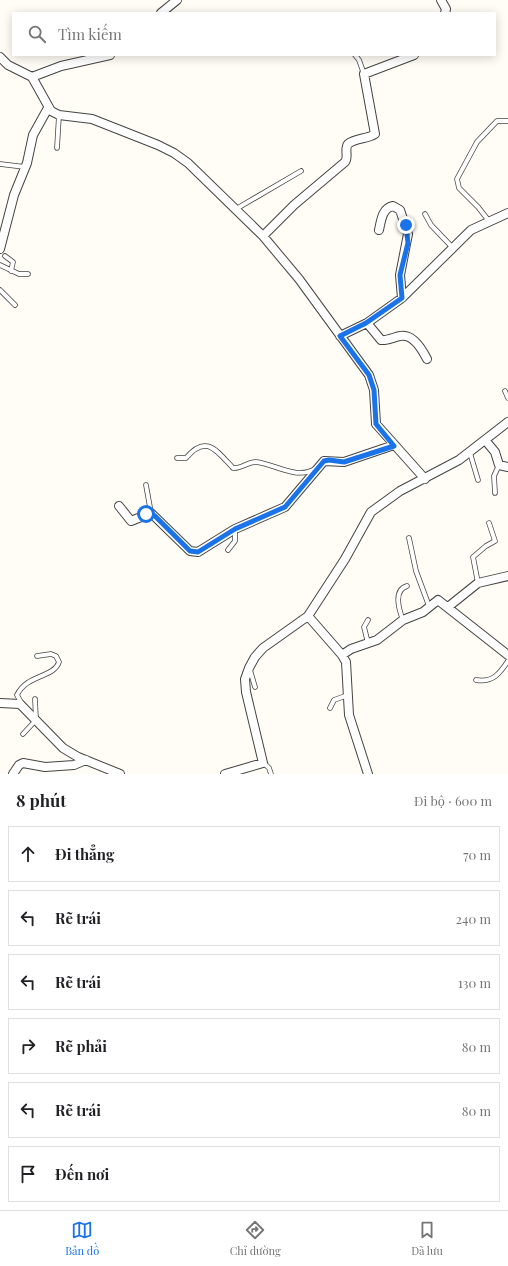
<!DOCTYPE html>
<html lang="vi">
<head>
<meta charset="utf-8">
<style>
	body { margin:0; font-family:"Playfair Display",serif; background:#f6f6f6; color:#202124 }
	.stop { position:absolute; width:12px; height:12px; margin:-9px; border:3px solid #1a73e8; border-radius:50%; background:#fff }
	.stop.end { background:#1a73e8; border-color:#fff; box-shadow:0 1px 4px #0008 }
	.list { margin:0; padding:0; list-style:none }
	h2 { display:flex; justify-content:space-between; align-items:center; height:52px; margin:0; padding:0 16px; font-size:17px }
	h2 small { font-size:13px; font-weight:400; color:#757577 }
	.list li { display:grid; grid-template-columns:26px 1fr auto; gap:12px; align-items:center; box-sizing:border-box; height:56px; margin:0 8px 8px; padding:0 8px; border:1px solid #e0e0e0; border-radius:0px }
	.list b { display:block; font-size:15px; white-space:nowrap }
	.list em { font-size:13px; font-style:normal; color:#757577 }
	.icon { flex:none; width:22px; height:22px; fill:none; stroke:currentColor; stroke-width:2; stroke-linecap:round; stroke-linejoin:round }
	.map { position:relative; flex:none; width:508px; height:774px; overflow:hidden }
	.search { position:absolute; background:#fff; box-shadow:0 2px 10px #0003; left:12px; right:12px; top:12px; height:44px; display:flex; align-items:center; gap:10px; box-sizing:border-box; padding:0 14px; border-radius:0px; color:#757577; font-size:15px }
	.sheet { height:436px; background:#fff }
	nav { display:flex; justify-content:space-around; align-items:center; box-sizing:border-box; height:56px; border-top:1px solid #e0e0e0; background:#fff; font-size:11px; color:#757577 }
	nav a { display:grid; justify-items:center; gap:2px }
	nav .on { color:#1a73e8 }
	.map>svg:first-child { display:block }
	.lines { fill:none; stroke-linecap:round; stroke-linejoin:round }
	.lane-casing { stroke:#444; stroke-width:5.5 }
	.street-casing { stroke:#444; stroke-width:10 }
	.lane { stroke:#fff; stroke-width:4 }
	.street { stroke:#fff; stroke-width:8 }
	.route { stroke:#1a73e8; stroke-width:5 }
</style>
</head>
<body>
<div class="map">
<svg width="508" height="774" viewBox="0 0 508 774">
	<rect width="100%" height="100%" fill="#fffdf5"/>
	<g class="lines">
		<!-- lane casing -->
		<g class="lane-casing">
			<path id="lane" d="M 355,55 L 359,60 L 364,74
				M 57,148 L 59,115
				M 0,164 L 25,167
				M 236,209 L 301,171
				M 425,214 L 431,225 L 453,248
				M 489,221 L 478,207 L 459,188 L 457,179 L 477,142 L 497,121 L 508,121
				M 5,256 L 13,262 L 11,271
				M 0,265 L 19,274 L 28,274
				M 0,290 L 15,305
				M 505,391 L 508,398
				M 470,453 L 478,480
				M 177,458 L 186,458 C 206,434 216,450 233,468 C 241,469 247,462 256,462 C 275,464 298,481 316,468
				M 146,485 L 151,513
				M 495,493 L 494,476 L 499,465
				M 409,538 L 416,571 L 429,606
				M 228,550 L 235,541 L 235,529
				M 478,583 L 473,557 L 486,546 L 495,541 L 489,523
				M 403,620 C 399,610 393,590 407,586
				M 368,643 L 364,627 L 368,620
				M 250,670 L 255,687
				M 476,680 C 493,683 500,673 508,661
				M 22,704 L 17,695 C 27,674 54,678 59,662 L 56,656 L 51,654 L 37,656
				M 330,708 L 334,700 L 348,695
				M 23,734 L 36,720 L 35,699
				M 263,762 L 269,768 L 271,774"/>
		</g>
		<!-- street casing -->
		<g class="street-casing">
			<path id="street" d="M 441,0 L 446,9 L 445,13
				M 161,13 L 177,0
				M 0,57 L 8,65 L 32,77 L 51,111 L 59,115 L 92,119 L 158,145 L 174,153 L 188,163 L 263,236 L 299,279 L 369,375 L 374,390 L 376,424 L 425,479
				M 32,77 L 61,66 L 110,55
				M 379,230 C 381,221 382,208 393,206 L 400,210 L 408,234 L 400,275 L 402,298
				M 263,236 L 294,205 L 345,162 C 349,157 344,149 348,144 C 355,138 368,139 375,134 L 364,74 L 414,55
				M 0,249 L 14,195 L 27,163 L 33,135 L 48,108
				M 367,323 L 381,340 C 387,341 394,337 400,336 C 413,333 422,349 427,359
				M 340,336 L 367,323 L 402,298 L 471,230 L 508,213
				M 485,440 L 495,452 L 499,465 L 508,467
				M 119,506 L 131,521 L 151,513 L 190,551 L 198,552 L 235,529 L 285,507 L 324,461 L 344,462 L 394,445
				M 448,607 L 478,583 L 508,576
				M 308,616 L 342,655 L 346,662 L 349,715 L 368,774
				M 342,655 L 351,649 L 377,640 L 403,620 L 423,612 L 438,600 L 508,655
				M 0,703 L 20,704 L 63,748 L 78,757 L 120,774
				M 13,774 L 19,765 L 23,763 L 45,767 L 74,765 L 86,760
				M 225,774 L 263,763 L 246,692 L 245,679 L 249,668 L 255,657 L 263,648 L 308,616 L 345,559 L 371,512 L 400,491 L 459,460 L 508,422"/>
		</g>
		<!-- lane -->
		<use href="#lane" class="lane"/>
		<!-- street -->
		<use href="#street" class="street"/>
	</g>
	<g class="lines">
		<!-- route -->
		<path class="route" d="M 146,514 L 151,513 L 155,516 L 190,551 L 198,552 L 235,529 L 285,507 L 324,461 L 329,460 L 344,462 L 394,446 L 376,424 L 374,390 L 369,375 L 340,336 L 366,323 L 402,298 L 400,275 L 408,243 L 406,225"/>
	</g>
</svg>
<div class="stop" style="left:146px;top:514px"></div>
<div class="stop end" style="left:406px;top:225px"></div>
<div class="search"><svg class="icon" aria-label="search" viewBox="0 0 24 24"><circle cx="10" cy="10" r="6"/><path d="M15 15l6 6"/></svg>Tìm kiếm</div>
</div>
<section class="sheet">
<h2>8 phút<small>Đi bộ · 600 m</small></h2>
<ul class="list">
<li><svg class="icon" aria-label="ahead" viewBox="0 0 24 24"><path d="M12 20V5M6 11l6-6 6 6"/></svg><div><b>Đi thẳng</b></div><em>70 m</em></li>
<li><svg class="icon" aria-label="left" viewBox="0 0 24 24"><path d="M17 20v-9H6M10 6l-5 5 5 5"/></svg><div><b>Rẽ trái</b></div><em>240 m</em></li>
<li><svg class="icon" aria-label="left" viewBox="0 0 24 24"><path d="M17 20v-9H6M10 6l-5 5 5 5"/></svg><div><b>Rẽ trái</b></div><em>130 m</em></li>
<li><svg class="icon" aria-label="right" viewBox="0 0 24 24"><path d="M7 20v-9h11M14 6l5 5-5 5"/></svg><div><b>Rẽ phải</b></div><em>80 m</em></li>
<li><svg class="icon" aria-label="left" viewBox="0 0 24 24"><path d="M17 20v-9H6M10 6l-5 5 5 5"/></svg><div><b>Rẽ trái</b></div><em>80 m</em></li>
<li><svg class="icon" aria-label="arrive" viewBox="0 0 24 24"><path d="M6 21V4h12l-3 4 3 4H6"/></svg><div><b>Đến nơi</b></div></li>
</ul>
</section>
<nav>
<a class="on"><svg class="icon" aria-label="map" viewBox="0 0 24 24"><path d="M3 6l6-2 6 2 6-2v14l-6 2-6-2-6 2zM9 4v14M15 6v14"/></svg>Bản đồ</a>
<a><svg class="icon" aria-label="directions" viewBox="0 0 24 24"><path d="M12 3l9 9-9 9-9-9zM9 14v-3h6M13 9l2 2-2 2"/></svg>Chỉ đường</a>
<a><svg class="icon" aria-label="saved" viewBox="0 0 24 24"><path d="M7 4h10v16l-5-4-5 4z"/></svg>Đã lưu</a>
</nav>
</body>
</html>
